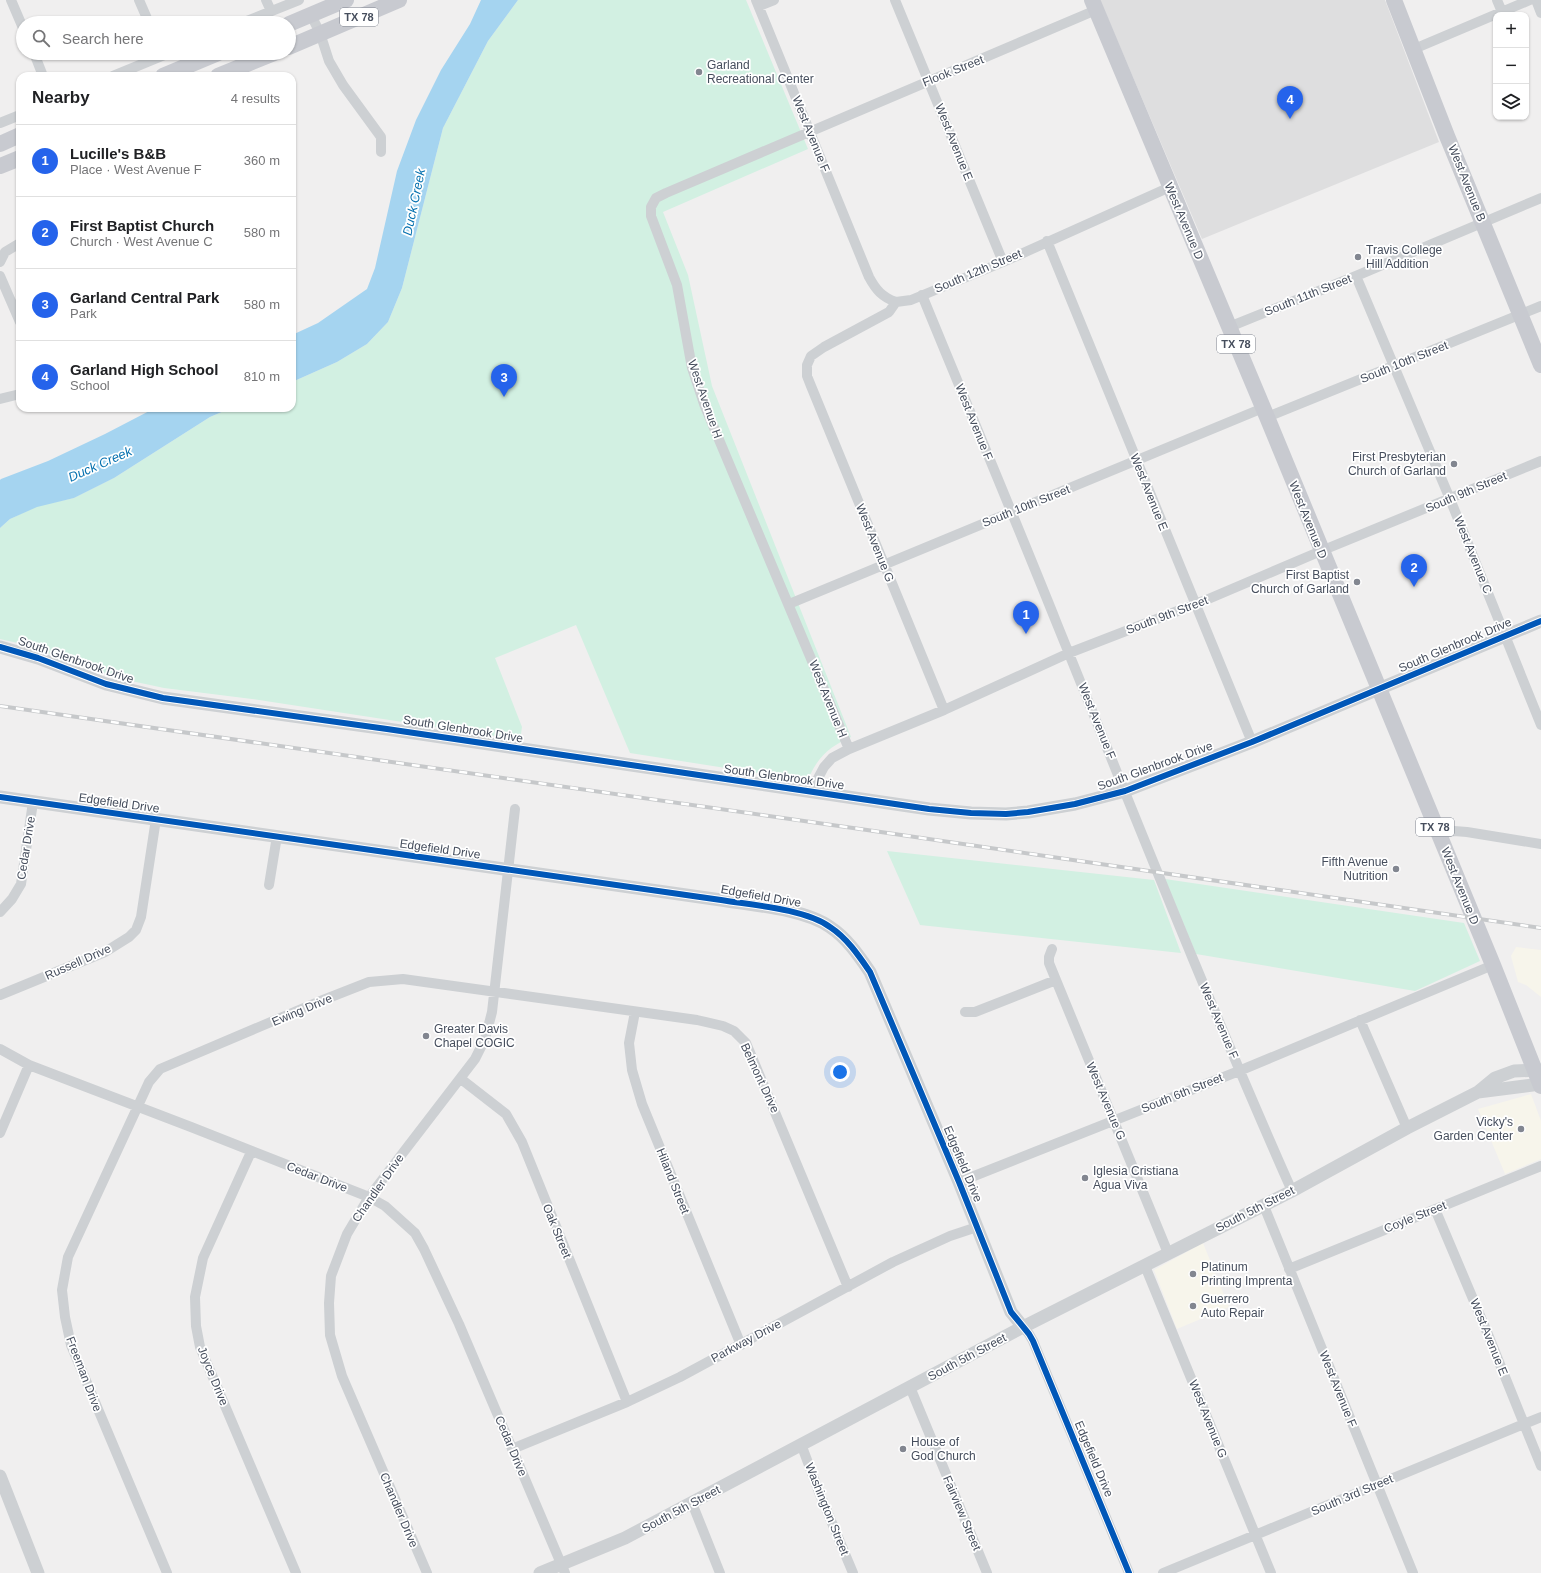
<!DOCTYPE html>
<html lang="en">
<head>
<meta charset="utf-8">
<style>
	body { margin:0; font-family:Arial,sans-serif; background:#f6f6f6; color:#202124 }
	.controls { position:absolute; right:12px; top:12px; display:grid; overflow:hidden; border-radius:8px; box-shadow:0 1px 3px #0004 }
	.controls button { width:36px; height:36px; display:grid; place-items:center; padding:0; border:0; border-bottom:1px solid #e0e0e0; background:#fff; color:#202124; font:20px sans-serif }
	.you { position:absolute; left:840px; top:1072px; width:14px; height:14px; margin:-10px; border:3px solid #fff; border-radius:50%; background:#1a73e8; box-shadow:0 0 0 6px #1a73e833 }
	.badge { display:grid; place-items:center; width:26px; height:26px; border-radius:50%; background:#2563eb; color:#fff; font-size:13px; font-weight:700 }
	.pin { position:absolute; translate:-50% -33px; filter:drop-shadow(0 1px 2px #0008) }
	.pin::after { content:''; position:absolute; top:21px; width:14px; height:12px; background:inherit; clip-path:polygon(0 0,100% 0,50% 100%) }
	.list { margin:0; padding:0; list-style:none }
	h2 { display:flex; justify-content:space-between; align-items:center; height:52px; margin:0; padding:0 16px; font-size:17px }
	h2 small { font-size:13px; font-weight:400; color:#757577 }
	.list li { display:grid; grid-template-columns:26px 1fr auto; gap:12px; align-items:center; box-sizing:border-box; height:72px; padding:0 16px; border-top:1px solid #e0e0e0 }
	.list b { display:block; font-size:15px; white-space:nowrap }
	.list p { margin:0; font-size:13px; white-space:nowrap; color:#757577 }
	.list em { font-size:13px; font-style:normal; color:#757577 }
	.icon { flex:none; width:22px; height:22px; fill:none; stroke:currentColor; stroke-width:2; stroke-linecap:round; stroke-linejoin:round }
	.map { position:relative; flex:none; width:1541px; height:1573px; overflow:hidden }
	.search { position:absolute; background:#fff; box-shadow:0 1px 3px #0004; left:16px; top:16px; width:280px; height:44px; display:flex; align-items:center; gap:10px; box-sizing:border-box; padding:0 14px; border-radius:22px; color:#757577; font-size:15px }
	.panel { position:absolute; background:#fff; box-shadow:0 1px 3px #0004; left:16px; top:72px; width:280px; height:340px; border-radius:12px }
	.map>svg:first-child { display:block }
	.commercial { fill:#f7f5eb }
	.education { fill:#dededf }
	.green { fill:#d2f0e2 }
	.water { fill:#a5d4f0 }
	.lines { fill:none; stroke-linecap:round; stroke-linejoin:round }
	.minor { stroke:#cdd0d3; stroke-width:10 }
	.tertiary { stroke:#cdd0d3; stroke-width:13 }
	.primary { stroke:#c8cad0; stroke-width:16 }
	.rail-casing { stroke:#c6c8ca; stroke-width:4 }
	.rail { stroke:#fff; stroke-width:2.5; stroke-dasharray:8; stroke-linecap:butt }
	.cycleway-casing { stroke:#fff; stroke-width:8 }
	.cycleway { stroke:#0057b8; stroke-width:6 }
	.poi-dot { fill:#828690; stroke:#fff; stroke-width:1.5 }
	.labels { text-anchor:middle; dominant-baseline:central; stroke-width:3.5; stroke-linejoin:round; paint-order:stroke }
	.shield { fill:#fff; stroke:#7e838e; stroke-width:1 }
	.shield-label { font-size:11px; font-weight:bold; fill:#464e5d }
	.poi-label { font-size:12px; fill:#464e5d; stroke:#fff; text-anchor:start }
	.street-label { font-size:12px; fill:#464e5d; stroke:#fff }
	.water-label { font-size:13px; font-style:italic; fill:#0671af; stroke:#fff }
</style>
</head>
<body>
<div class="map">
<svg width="1541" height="1573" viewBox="0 0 1541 1573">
	<rect width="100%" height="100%" fill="#f0efef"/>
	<!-- commercial -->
	<path class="commercial" d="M 1516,947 L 1541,950 L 1541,997 L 1526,985 L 1518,982 L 1511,956 Z
		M 1531,1094 L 1541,1121 L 1541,1159 L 1505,1174 L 1478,1109 Z
		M 1203,1243 L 1229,1307 L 1177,1329 L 1154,1270 Z"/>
	<!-- education -->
	<path class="education" d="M 1100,0 L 1385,0 L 1439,142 L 1202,239 Z"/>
	<!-- green -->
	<path class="green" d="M 518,0 L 746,0 L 808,149 L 663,212 L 688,275 L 712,386 L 851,737 C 837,743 823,752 815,766 C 812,770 811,775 807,779 L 802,780 L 630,753 L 576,625 L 495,658 L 522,727 L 520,740 L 259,700 L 164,688 L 122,679 L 22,644 L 0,639 L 0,528 L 10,519 L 37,506 L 74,498 L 114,478 L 210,417 L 231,408 L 292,408 L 292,382 L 337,362 L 367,344 L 388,322 L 402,288 L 443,128 L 488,41 Z
		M 887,851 L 1154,880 L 1181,953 L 920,925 Z
		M 1165,879 L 1464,923 L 1480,961 L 1415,991 L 1196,954 Z"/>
	<!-- water -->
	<path class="water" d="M 481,0 L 518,0 L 488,41 L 443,128 L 402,288 L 388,322 L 367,344 L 337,362 L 292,382 L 292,335 L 318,323 L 367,289 L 375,268 L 397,171 L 416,120 L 441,70 L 470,24 Z
		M 155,408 L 231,408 L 210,417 L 114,478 L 74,498 L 37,507 L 10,519 L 0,528 L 0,480 L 1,479 L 48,461 L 105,434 Z"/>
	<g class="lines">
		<!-- minor -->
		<path class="minor" d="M 11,0 L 23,28
			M 139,0 L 149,23
			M 266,0 L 271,11
			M 756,0 L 869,277 C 876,290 882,297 896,302
			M 895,0 L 1003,262
			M 1497,0 L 1502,12
			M 1536,0 L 1541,13
			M 759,6 L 774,0
			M 311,15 L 320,33 L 329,61 L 343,85 L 381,137 L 381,152
			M 242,23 L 299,0
			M 1414,49 L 1530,0
			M 34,53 L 43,76
			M 113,76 L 169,53
			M 0,123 L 20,115
			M 1047,241 L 1252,742
			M 0,262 L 5,252 L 20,243
			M 0,276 L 20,322
			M 1356,276 L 1450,499 L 1541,725
			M 922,295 C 967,405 1013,514 1057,624 C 1134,814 1209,1004 1292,1191
			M 1229,327 L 1356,276 L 1541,198
			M 0,399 L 20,394
			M 1267,417 L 1541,306
			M 789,604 L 1263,408
			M 944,710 L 811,386 L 807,376 L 807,365 L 811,356 L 824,347 L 889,312 L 896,302 L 911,300 L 1003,262 L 1170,187
			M 849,749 L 704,404 L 692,368 L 677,285 L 651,216 L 651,207 L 656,198 L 666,193 L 1096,10
			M 813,793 L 816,782 L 824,767 L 832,758 L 849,749 L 944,710 L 1069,653 L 1206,600 L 1321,551 L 1541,461
			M 1439,834 L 1454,831 L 1467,832 L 1541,844
			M 269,885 L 277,836
			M 0,912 L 12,899 L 21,884 L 33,802
			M 1052,949 L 1049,957 L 1049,963 L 1168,1253
			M 0,995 L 105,952 L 129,937 L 136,930 L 141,917 L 156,819
			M 635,1012 L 629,1043 L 632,1070 L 642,1104 L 741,1345
			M 965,1012 L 975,1012 L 1056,980
			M 1360,1020 L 1407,1128
			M 0,1049 L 29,1065 L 191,1127 L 369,1197 L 385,1206 L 415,1233 L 424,1249 L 459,1324 L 565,1573
			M 461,1079 L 506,1114 L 522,1142 L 627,1402
			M 0,1133 L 29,1065
			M 251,1152 L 203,1258 L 195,1297 L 196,1326 L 200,1347 L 296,1573
			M 959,1182 L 1239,1071 L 1493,965
			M 1264,1206 L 1413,1573
			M 1435,1209 L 1487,1332 L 1541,1466
			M 1145,1266 L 1271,1573
			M 1289,1269 L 1541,1166
			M 1023,1327 L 1029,1334 L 1033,1341 L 1129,1573
			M 910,1387 L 987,1573
			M 801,1444 L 819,1492 L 853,1573
			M 512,1449 L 627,1402 L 680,1377 L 893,1262 L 950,1236 L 977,1227
			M 692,1503 L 720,1573
			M 167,1573 L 71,1345 L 65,1317 L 62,1290 L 68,1257 L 149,1082 L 160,1069 L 318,1002 L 369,982 L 403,979 L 697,1020 L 723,1026 L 734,1031 L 746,1043 L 848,1287
			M 427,1573 L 342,1376 L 330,1335 L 329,1303 L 331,1276 L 347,1234 L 369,1197 L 475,1059 L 485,1039 L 492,1012 L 515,809
			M 1163,1573 L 1541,1417"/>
		<!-- tertiary -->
		<path class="tertiary" d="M 0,647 L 38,658 L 106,684 L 163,698 L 387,729 L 929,809 L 971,813 L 1006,814 L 1028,812 L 1075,804 L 1125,791 L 1252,742 L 1541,621
			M 0,797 L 721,900 C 752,905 805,909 830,927 C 847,938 859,956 870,972 L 959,1182 L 1011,1312 L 1023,1327
			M 1478,1092 L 1541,1084
			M 0,1476 L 38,1573
			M 540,1573 L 625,1538 L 1023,1327 L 1292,1191 L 1407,1128 L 1478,1092 L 1495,1078 L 1514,1071 L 1541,1070"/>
		<!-- primary -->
		<path class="primary" d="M 1092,0 L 1267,417 L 1493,965 L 1541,1086
			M 1394,0 L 1447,136 L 1541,365
			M 289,24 L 346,0
			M 289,47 L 399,0
			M 163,76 L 218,53
			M 218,76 L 274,53
			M 0,144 L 20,135
			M 0,166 L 20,158"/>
		<!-- rail casing -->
		<g class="rail-casing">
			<path id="rail" d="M 0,706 L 867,830 L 1541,928"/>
		</g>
		<!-- rail -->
		<use href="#rail" class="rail"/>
		<!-- cycleway casing -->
		<g class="cycleway-casing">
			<path id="cycleway" d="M 0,647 L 38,658 L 106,684 L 163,698 L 387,729 L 929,809 L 971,813 L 1006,814 L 1028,812 L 1075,804 L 1125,791 L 1252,742 L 1541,621
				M 0,797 L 721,900 C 752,905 805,909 830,927 C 847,938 859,956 870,972 L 959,1182 L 1011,1312 L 1029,1334 L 1033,1341 L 1129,1573"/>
		</g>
		<!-- cycleway -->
		<use href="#cycleway" class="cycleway"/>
	</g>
	<!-- markers -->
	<g class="poi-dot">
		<circle cx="699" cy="72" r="4"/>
		<circle cx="1358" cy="257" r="4"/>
		<circle cx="1454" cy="464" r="4"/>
		<circle cx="1357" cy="582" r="4"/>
		<circle cx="1396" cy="869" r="4"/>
		<circle cx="426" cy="1036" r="4"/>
		<circle cx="1521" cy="1129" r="4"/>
		<circle cx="1085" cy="1178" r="4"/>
		<circle cx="1193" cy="1274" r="4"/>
		<circle cx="1193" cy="1306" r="4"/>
		<circle cx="903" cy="1449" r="4"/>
	</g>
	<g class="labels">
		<!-- shield labels -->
		<g class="shield">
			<rect x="340" y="8" width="38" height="18" rx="3"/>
			<rect x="1217" y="335" width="38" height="18" rx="3"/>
			<rect x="1416" y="818" width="38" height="18" rx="3"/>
		</g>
		<g class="shield-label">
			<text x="359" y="17">TX 78</text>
			<text x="1236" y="344">TX 78</text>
			<text x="1435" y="827">TX 78</text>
		</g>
		<!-- poi labels -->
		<g class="poi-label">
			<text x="707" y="65">Garland<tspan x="707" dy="14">Recreational Center</tspan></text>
			<text x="1366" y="250">Travis College<tspan x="1366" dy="14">Hill Addition</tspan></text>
			<text x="1446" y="457" text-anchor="end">First Presbyterian<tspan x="1446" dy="14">Church of Garland</tspan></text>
			<text x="1349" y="575" text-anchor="end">First Baptist<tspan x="1349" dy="14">Church of Garland</tspan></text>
			<text x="1388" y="862" text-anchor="end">Fifth Avenue<tspan x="1388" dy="14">Nutrition</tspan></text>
			<text x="434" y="1029">Greater Davis<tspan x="434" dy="14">Chapel COGIC</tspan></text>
			<text x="1513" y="1122" text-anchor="end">Vicky's<tspan x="1513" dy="14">Garden Center</tspan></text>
			<text x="1093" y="1171">Iglesia Cristiana<tspan x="1093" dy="14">Agua Viva</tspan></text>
			<text x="1201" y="1267">Platinum<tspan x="1201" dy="14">Printing Imprenta</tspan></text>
			<text x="1201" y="1299">Guerrero<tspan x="1201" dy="14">Auto Repair</tspan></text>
			<text x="911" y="1442">House of<tspan x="911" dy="14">God Church</tspan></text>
		</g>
		<!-- street labels -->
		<g class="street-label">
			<text transform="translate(953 71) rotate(-22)">Flook Street</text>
			<text transform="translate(811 134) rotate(68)">West Avenue F</text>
			<text transform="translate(954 142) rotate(68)">West Avenue E</text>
			<text transform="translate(1467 183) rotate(68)">West Avenue B</text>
			<text transform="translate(1184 221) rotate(67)">West Avenue D</text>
			<text transform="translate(978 271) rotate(-23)">South 12th Street</text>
			<text transform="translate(1308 295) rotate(-22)">South 11th Street</text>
			<text transform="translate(1404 362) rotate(-22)">South 10th Street</text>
			<text transform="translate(705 399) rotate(71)">West Avenue H</text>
			<text transform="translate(974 422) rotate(68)">West Avenue F</text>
			<text transform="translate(1149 492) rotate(68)">West Avenue E</text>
			<text transform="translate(1466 492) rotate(-23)">South 9th Street</text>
			<text transform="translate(1026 506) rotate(-22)">South 10th Street</text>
			<text transform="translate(1308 520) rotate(68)">West Avenue D</text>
			<text transform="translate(875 543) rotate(68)">West Avenue G</text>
			<text transform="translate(1473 555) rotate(68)">West Avenue C</text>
			<text transform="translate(1167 615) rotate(-21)">South 9th Street</text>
			<text transform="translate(1455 645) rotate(-23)">South Glenbrook Drive</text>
			<text transform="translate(76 660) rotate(19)">South Glenbrook Drive</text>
			<text transform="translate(828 699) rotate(68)">West Avenue H</text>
			<text transform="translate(1097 721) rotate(68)">West Avenue F</text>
			<text transform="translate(463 729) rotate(9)">South Glenbrook Drive</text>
			<text transform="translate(1155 766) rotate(-20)">South Glenbrook Drive</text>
			<text transform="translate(784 777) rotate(8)">South Glenbrook Drive</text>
			<text transform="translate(119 803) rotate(8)">Edgefield Drive</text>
			<text transform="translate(26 848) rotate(-81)">Cedar Drive</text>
			<text transform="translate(440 849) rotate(8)">Edgefield Drive</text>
			<text transform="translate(1460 886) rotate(68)">West Avenue D</text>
			<text transform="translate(761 896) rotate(10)">Edgefield Drive</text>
			<text transform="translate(78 962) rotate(-24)">Russell Drive</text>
			<text transform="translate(302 1010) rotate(-23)">Ewing Drive</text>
			<text transform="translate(1219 1021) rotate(67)">West Avenue F</text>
			<text transform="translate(760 1078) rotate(65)">Belmont Drive</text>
			<text transform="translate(1182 1093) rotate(-22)">South 6th Street</text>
			<text transform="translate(1106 1101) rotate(67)">West Avenue G</text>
			<text transform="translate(963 1164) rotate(67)">Edgefield Drive</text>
			<text transform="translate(317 1177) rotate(21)">Cedar Drive</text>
			<text transform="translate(673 1181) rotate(68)">Hiland Street</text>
			<text transform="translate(378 1188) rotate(-55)">Chandler Drive</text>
			<text transform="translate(1255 1209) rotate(-27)">South 5th Street</text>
			<text transform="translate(1415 1217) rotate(-22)">Coyle Street</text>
			<text transform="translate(557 1231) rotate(68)">Oak Street</text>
			<text transform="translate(1489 1337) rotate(68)">West Avenue E</text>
			<text transform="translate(746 1341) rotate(-28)">Parkway Drive</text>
			<text transform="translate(967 1357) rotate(-28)">South 5th Street</text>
			<text transform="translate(84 1374) rotate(69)">Freeman Drive</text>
			<text transform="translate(213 1376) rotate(68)">Joyce Drive</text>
			<text transform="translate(1338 1389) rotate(68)">West Avenue F</text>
			<text transform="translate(1208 1419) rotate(68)">West Avenue G</text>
			<text transform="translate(511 1446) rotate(67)">Cedar Drive</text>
			<text transform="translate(1094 1459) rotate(67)">Edgefield Drive</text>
			<text transform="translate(1352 1495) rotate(-23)">South 3rd Street</text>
			<text transform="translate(681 1509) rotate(-28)">South 5th Street</text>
			<text transform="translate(827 1509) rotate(68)">Washington Street</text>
			<text transform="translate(399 1510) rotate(67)">Chandler Drive</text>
			<text transform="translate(962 1513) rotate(67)">Fairview Street</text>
		</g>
		<!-- water labels -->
		<g class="water-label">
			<text transform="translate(414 202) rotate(-78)">Duck Creek</text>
			<text transform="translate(100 464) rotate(-24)">Duck Creek</text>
		</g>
	</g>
</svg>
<div class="controls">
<button>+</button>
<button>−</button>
<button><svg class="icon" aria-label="layers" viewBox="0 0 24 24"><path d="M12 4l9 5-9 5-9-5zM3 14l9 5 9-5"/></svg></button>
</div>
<div class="you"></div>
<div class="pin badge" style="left:1026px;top:634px">1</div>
<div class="pin badge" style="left:1414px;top:587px">2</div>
<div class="pin badge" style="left:504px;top:397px">3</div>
<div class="pin badge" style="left:1290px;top:119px">4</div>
<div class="search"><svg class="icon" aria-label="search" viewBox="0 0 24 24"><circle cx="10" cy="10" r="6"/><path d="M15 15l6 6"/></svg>Search here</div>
<section class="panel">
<h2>Nearby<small>4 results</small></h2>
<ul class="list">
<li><span class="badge">1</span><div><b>Lucille's B&amp;B</b><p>Place · West Avenue F</p></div><em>360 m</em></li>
<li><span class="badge">2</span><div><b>First Baptist Church</b><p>Church · West Avenue C</p></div><em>580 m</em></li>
<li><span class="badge">3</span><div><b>Garland Central Park</b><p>Park</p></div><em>580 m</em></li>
<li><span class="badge">4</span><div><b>Garland High School</b><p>School</p></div><em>810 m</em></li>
</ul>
</section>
</div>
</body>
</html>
